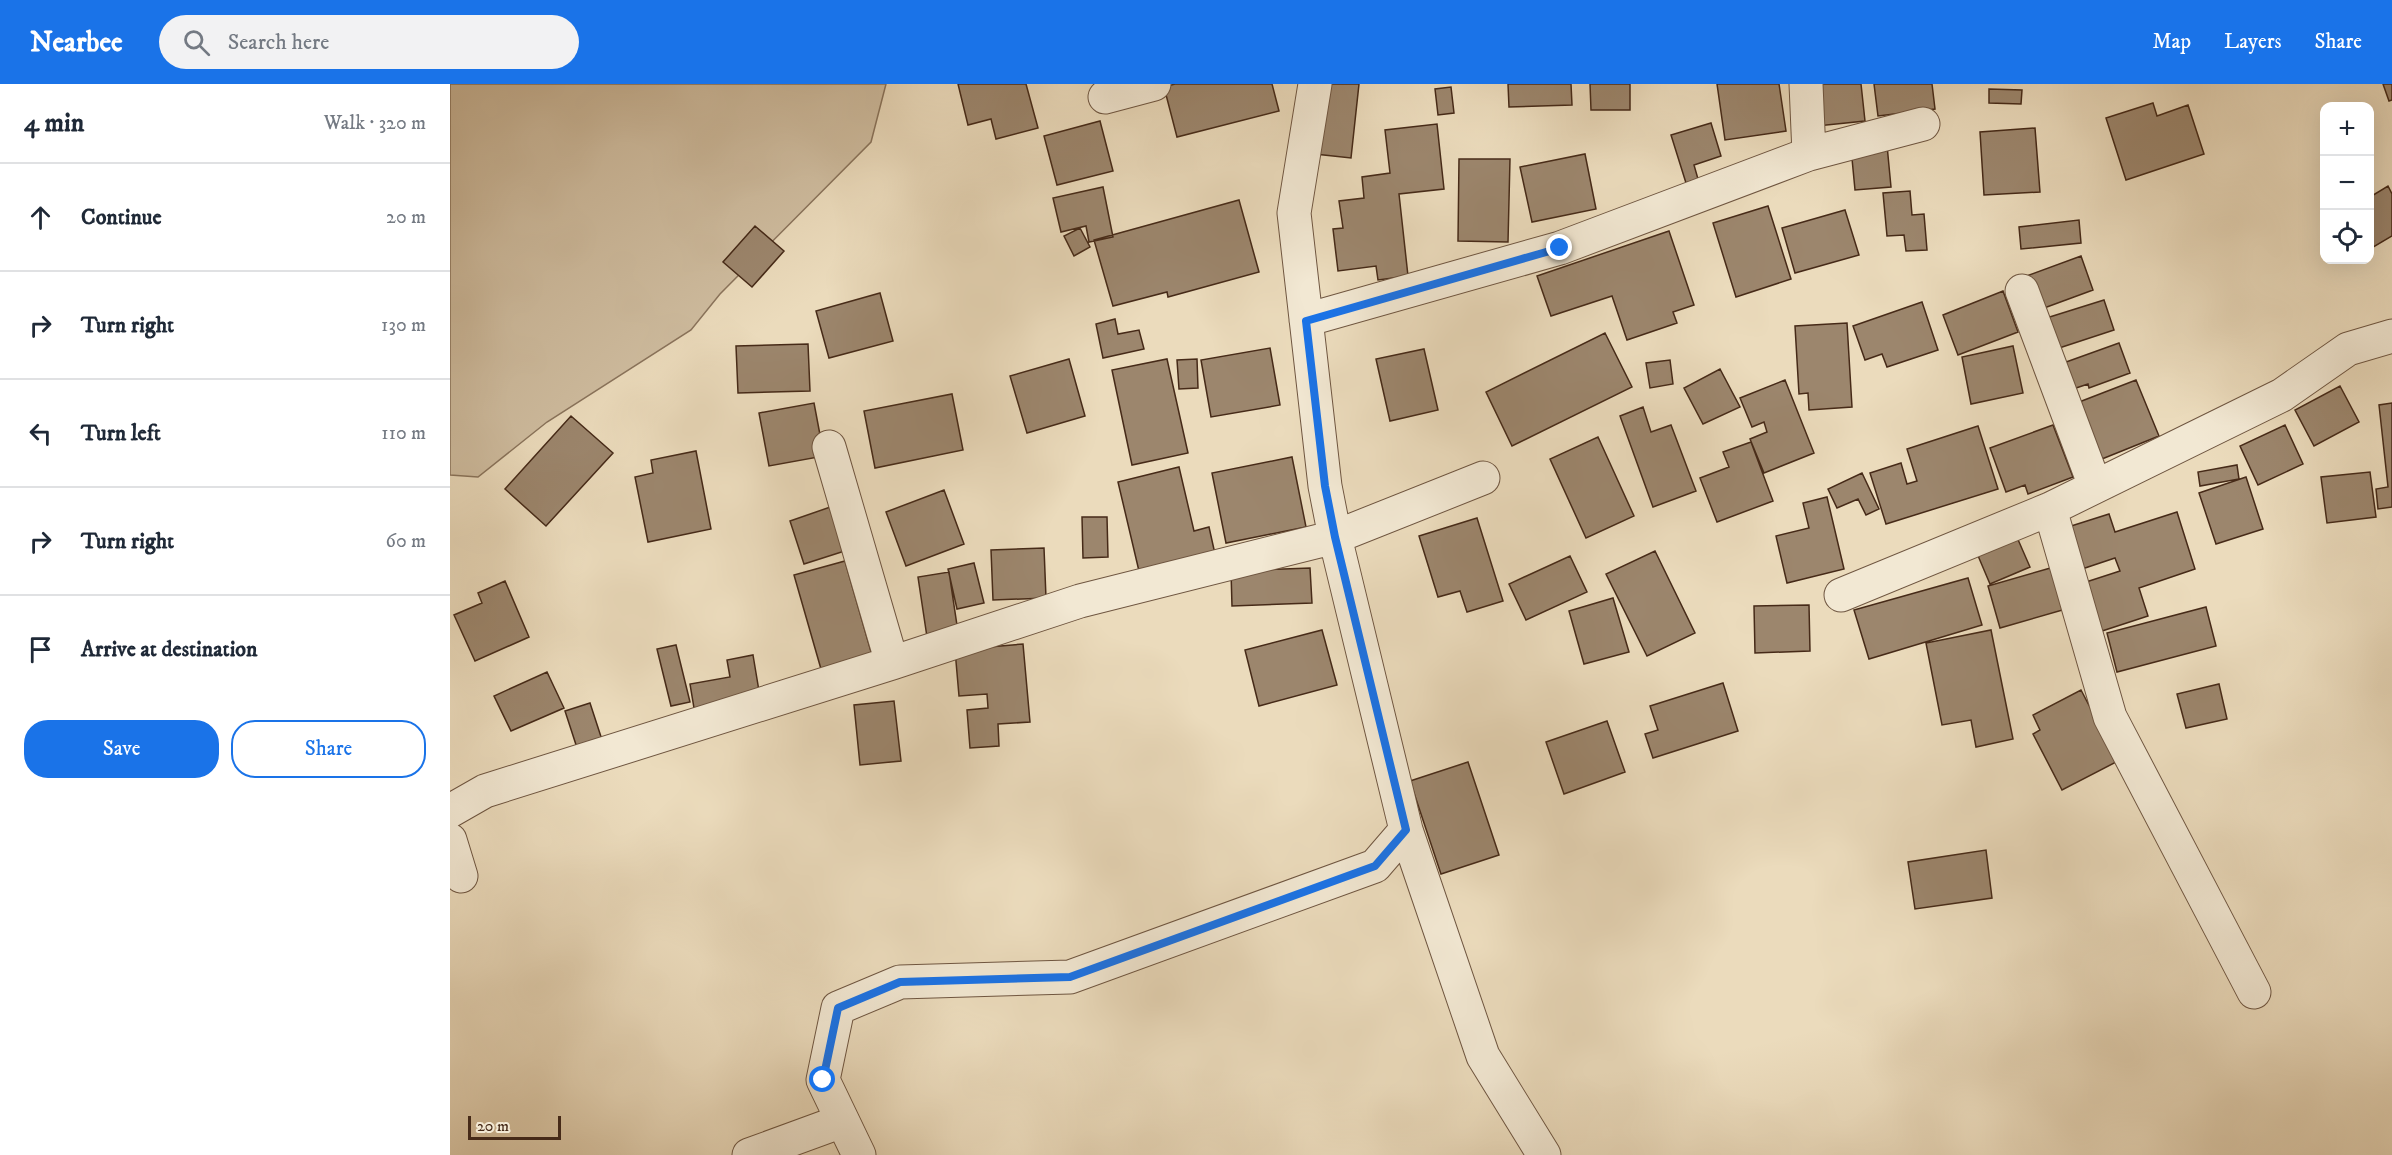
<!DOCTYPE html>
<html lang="en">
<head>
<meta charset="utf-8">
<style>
	body { margin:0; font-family:"IM FELL DW Pica",serif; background:#f2f2f3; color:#1f2937 }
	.controls { position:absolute; right:18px; top:18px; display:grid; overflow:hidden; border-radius:12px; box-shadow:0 6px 24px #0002 }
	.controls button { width:54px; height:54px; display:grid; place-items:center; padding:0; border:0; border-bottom:2px solid #e0e1e3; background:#fff; color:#1f2937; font:30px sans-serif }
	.scale { position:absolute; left:18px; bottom:15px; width:93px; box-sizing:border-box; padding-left:6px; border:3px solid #462a18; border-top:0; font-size:16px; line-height:21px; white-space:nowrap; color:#462a18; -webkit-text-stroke:4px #f2e8d3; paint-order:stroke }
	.stop { position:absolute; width:18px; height:18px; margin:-14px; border:4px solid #1a73e8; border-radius:50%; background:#fff }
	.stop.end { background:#1a73e8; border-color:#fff; box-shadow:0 2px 6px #0008 }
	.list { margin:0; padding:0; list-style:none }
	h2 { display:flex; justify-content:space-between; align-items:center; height:78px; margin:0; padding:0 24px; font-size:26px }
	h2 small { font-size:20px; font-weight:400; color:#747a83 }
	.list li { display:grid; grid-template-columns:39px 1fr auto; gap:18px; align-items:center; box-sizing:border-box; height:108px; padding:0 24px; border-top:2px solid #e0e1e3 }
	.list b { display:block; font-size:22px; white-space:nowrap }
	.list em { font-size:20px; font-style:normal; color:#747a83 }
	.actions { display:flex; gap:12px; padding:18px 24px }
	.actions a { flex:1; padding:14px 0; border:2px solid #1a73e8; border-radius:24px; text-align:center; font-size:21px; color:#1a73e8 }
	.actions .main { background:#1a73e8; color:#fff }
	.icon { flex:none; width:33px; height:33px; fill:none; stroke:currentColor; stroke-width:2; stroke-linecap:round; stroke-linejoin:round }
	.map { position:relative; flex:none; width:1942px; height:1071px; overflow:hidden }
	header { display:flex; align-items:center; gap:36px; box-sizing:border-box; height:84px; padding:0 30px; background:#1a73e8; color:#fff }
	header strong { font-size:28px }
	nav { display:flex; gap:33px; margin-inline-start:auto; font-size:21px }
	.search { width:420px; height:54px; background:#f2f2f3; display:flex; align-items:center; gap:15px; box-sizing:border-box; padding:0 21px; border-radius:33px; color:#747a83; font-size:22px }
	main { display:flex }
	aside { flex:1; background:#fff }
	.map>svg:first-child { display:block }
	.green { fill:#cfbda0; stroke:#8a745c; stroke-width:1.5 }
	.building { fill:#9c866d; stroke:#462a18; stroke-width:1.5 }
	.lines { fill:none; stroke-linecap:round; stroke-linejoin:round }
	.minor-casing { stroke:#6f5641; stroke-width:35 }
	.minor { stroke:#f2e8d3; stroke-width:33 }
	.route { stroke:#1a73e8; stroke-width:8 }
</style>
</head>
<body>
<header>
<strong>Nearbee</strong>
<div class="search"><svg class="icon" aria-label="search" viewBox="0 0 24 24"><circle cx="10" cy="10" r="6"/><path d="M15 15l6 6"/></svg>Search here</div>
<nav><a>Map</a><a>Layers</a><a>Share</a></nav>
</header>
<main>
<aside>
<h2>4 min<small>Walk · 320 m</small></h2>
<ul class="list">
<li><svg class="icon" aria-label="ahead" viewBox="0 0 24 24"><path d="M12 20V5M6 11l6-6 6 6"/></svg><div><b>Continue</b></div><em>20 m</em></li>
<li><svg class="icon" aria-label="right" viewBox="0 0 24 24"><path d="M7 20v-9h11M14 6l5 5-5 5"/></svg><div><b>Turn right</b></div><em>130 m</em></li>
<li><svg class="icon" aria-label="left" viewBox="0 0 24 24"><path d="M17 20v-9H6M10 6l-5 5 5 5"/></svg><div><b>Turn left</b></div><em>110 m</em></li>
<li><svg class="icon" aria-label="right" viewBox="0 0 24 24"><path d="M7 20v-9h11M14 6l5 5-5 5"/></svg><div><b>Turn right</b></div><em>60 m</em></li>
<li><svg class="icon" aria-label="arrive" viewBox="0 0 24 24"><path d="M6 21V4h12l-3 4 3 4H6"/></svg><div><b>Arrive at destination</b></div></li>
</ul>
<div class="actions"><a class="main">Save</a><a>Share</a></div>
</aside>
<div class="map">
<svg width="1942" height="1071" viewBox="0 0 1942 1071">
	<rect width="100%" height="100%" fill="#ebdbbc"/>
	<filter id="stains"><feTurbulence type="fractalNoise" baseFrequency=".00333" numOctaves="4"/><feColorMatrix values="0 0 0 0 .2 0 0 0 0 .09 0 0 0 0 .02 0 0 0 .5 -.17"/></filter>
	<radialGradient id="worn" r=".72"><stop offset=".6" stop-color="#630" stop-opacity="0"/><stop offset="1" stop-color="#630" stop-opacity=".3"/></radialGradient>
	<!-- green -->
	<path class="green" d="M 0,0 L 436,0 L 421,58 L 270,210 L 241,246 L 97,338 L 28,393 L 0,391 Z"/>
	<!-- building -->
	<path class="building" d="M 508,0 L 576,0 L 588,44 L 546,55 L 541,35 L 518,41 Z
		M 725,0 L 822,0 L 829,27 L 727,53 L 714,3 Z
		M 873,0 L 909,0 L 901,74 L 865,70 Z
		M 1058,0 L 1121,0 L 1122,21 L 1059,23 Z
		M 1140,0 L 1180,0 L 1180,26 L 1141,26 Z
		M 1267,0 L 1329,0 L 1336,47 L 1275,56 Z
		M 1363,0 L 1411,0 L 1415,37 L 1367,42 Z
		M 1424,0 L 1482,0 L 1485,25 L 1428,32 Z
		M 1933,0 L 1942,0 L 1942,16 L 1939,17 Z
		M 1001,3 L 1004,29 L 988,31 L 985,5 Z
		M 1539,5 L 1572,6 L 1571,20 L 1539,19 Z
		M 1703,19 L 1707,32 L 1738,21 L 1754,70 L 1676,96 L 1656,34 Z
		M 650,37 L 663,87 L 607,101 L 594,52 Z
		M 1261,39 L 1271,72 L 1244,81 L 1248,95 L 1236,99 L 1221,51 Z
		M 987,40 L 994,105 L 949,110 L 958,192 L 928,196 L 926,182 L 888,187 L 883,145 L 893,144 L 889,117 L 914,114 L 912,93 L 940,89 L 935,46 Z
		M 1585,44 L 1590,108 L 1534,111 L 1530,48 Z
		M 1437,61 L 1441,103 L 1405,106 L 1401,64 Z
		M 1135,70 L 1146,125 L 1082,138 L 1070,83 Z
		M 1009,75 L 1060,75 L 1058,158 L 1008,157 Z
		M 1938,102 L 1942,110 L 1942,152 L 1920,165 L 1920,113 Z
		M 653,103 L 663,153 L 639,158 L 636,142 L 611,148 L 603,114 Z
		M 1460,107 L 1462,131 L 1474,130 L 1477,166 L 1456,167 L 1454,151 L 1437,152 L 1433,109 Z
		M 789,116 L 809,188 L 718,213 L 717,208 L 663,222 L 644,156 Z
		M 1318,122 L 1341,195 L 1286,213 L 1263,139 Z
		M 1395,126 L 1409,171 L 1345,189 L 1332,144 Z
		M 1629,136 L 1631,159 L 1571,165 L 1569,143 Z
		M 305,142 L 334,167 L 302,203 L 273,178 Z
		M 630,144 L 640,163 L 624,172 L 614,152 Z
		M 1219,147 L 1244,221 L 1223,228 L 1227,239 L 1177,256 L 1162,212 L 1101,232 L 1087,192 Z
		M 1631,172 L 1643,206 L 1586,227 L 1574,193 Z
		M 1553,207 L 1568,248 L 1508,271 L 1493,231 Z
		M 430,209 L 443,257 L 379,274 L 366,227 Z
		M 1654,216 L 1664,246 L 1600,267 L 1590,236 Z
		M 1472,218 L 1488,266 L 1437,283 L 1432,270 L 1415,276 L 1403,242 Z
		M 665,235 L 668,250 L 689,246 L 694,265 L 653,274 L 646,240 Z
		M 1397,239 L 1402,323 L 1359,326 L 1358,309 L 1349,310 L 1345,242 Z
		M 1155,249 L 1182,303 L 1062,362 L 1036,308 Z
		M 1669,259 L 1680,289 L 1639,304 L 1638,300 L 1614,308 L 1605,282 Z
		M 358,260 L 360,307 L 288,309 L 286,262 Z
		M 1563,262 L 1573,309 L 1521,320 L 1512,273 Z
		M 820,264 L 830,321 L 761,333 L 751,276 Z
		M 974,265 L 988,326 L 940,337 L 926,275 Z
		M 619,275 L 635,332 L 577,349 L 560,292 Z
		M 717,275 L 738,369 L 682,381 L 662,286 Z
		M 747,275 L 748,304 L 729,305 L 727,276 Z
		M 1220,276 L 1223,300 L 1200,304 L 1196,279 Z
		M 1270,285 L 1290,323 L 1253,340 L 1234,304 Z
		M 1335,296 L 1364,369 L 1314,389 L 1300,355 L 1317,348 L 1314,338 L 1302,343 L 1290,314 Z
		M 1686,296 L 1709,352 L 1647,377 L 1624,320 Z
		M 1890,302 L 1909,338 L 1864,362 L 1845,326 Z
		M 502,310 L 513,366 L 425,384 L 414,327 Z
		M 364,319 L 374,372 L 319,382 L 309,329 Z
		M 1942,319 L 1942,423 L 1928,425 L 1926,405 L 1938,403 L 1929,321 Z
		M 1193,323 L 1201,348 L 1221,341 L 1246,407 L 1203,423 L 1170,332 Z
		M 121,332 L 163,369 L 96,442 L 55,405 Z
		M 1603,341 L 1623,393 L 1578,410 L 1575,401 L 1556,408 L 1540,364 Z
		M 1835,341 L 1853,380 L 1808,401 L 1790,362 Z
		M 1528,342 L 1548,405 L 1436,440 L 1420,389 L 1451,379 L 1457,400 L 1467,397 L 1457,365 Z
		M 1148,353 L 1184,432 L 1136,454 L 1100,375 Z
		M 1301,358 L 1323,417 L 1267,438 L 1250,394 L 1279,383 L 1273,368 Z
		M 246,367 L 261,445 L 198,458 L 185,393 L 203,389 L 201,376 Z
		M 842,373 L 856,443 L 776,459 L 762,389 Z
		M 1787,381 L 1789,395 L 1750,402 L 1748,388 Z
		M 729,383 L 744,447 L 759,443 L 765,470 L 689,487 L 668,398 Z
		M 1920,388 L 1926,433 L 1877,439 L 1871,393 Z
		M 1412,389 L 1429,425 L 1416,431 L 1408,415 L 1387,424 L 1378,405 Z
		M 1796,393 L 1813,445 L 1766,460 L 1749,409 Z
		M 494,406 L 514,460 L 456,482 L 436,428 Z
		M 1377,413 L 1394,485 L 1337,499 L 1326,452 L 1359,444 L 1353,419 Z
		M 389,420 L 404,464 L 354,480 L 340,437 Z
		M 1727,428 L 1745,485 L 1689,504 L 1698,532 L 1649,548 L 1633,499 L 1670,487 L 1665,474 L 1632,485 L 1618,443 L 1659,430 L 1665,448 Z
		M 632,433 L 657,433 L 658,473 L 633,474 Z
		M 1027,434 L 1053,517 L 1017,528 L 1010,507 L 988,513 L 969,452 Z
		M 1566,451 L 1580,483 L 1540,500 L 1526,467 Z
		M 594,464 L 596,514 L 543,516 L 541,466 Z
		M 1205,467 L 1245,549 L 1197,572 L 1156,490 Z
		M 1120,472 L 1137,508 L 1076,536 L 1059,500 Z
		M 395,477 L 424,578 L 373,592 L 344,491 Z
		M 524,479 L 534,519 L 507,525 L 498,485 Z
		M 1604,483 L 1616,525 L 1550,544 L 1538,502 Z
		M 860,484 L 862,519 L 782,522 L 781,487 Z
		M 499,488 L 508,548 L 477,553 L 468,493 Z
		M 1518,494 L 1532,541 L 1419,575 L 1404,526 Z
		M 55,497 L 79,553 L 25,577 L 4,531 L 32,519 L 28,509 Z
		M 1163,514 L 1179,568 L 1134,580 L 1119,527 Z
		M 1359,521 L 1360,567 L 1305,569 L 1304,522 Z
		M 1756,523 L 1766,562 L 1667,588 L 1657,549 Z
		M 872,546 L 887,601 L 809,622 L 795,566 Z
		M 1541,546 L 1563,655 L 1526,663 L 1521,636 L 1492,641 L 1476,559 Z
		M 573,560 L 580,638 L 548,640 L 549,662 L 520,664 L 517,626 L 538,624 L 537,610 L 509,612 L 505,566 Z
		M 226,561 L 240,618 L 221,622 L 207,565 Z
		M 303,571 L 311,619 L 245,630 L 240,600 L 280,593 L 277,576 Z
		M 97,588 L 114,624 L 61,647 L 44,612 Z
		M 1273,599 L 1288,647 L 1203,674 L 1195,650 L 1208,646 L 1200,622 Z
		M 1769,600 L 1777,635 L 1736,644 L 1727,610 Z
		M 1631,606 L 1668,677 L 1612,706 L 1583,650 L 1590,646 L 1583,631 Z
		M 444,617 L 451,677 L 410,681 L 404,621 Z
		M 140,619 L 155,665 L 130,673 L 115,627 Z
		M 1157,637 L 1175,688 L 1114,710 L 1096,658 Z
		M 1018,678 L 1049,771 L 991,790 L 960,697 Z
		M 1536,766 L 1542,814 L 1465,825 L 1458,778 Z"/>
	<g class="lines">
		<!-- minor casing -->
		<g class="minor-casing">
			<path id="minor" d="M 655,13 L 704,0
				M 1359,70 L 1473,40
				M 1572,207 L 1645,402
				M 856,236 L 1110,164 L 1359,70 L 1356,0
				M 379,363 L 442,579
				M 1600,425 L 1660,633 L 1804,908
				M 1391,511 L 1600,425 L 1832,311 L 1898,265 L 1942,252
				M 0,727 L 35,707 L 442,579 L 630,517 L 885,453 L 1033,394
				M 956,746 L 1033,972 L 1094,1071
				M 0,756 L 11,792
				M 299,1071 L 392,1037
				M 409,1071 L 373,996 L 388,924 L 450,898 L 620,893 L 925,782 L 956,746 L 885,453 L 875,402 L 844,129 L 865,0"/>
		</g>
		<!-- minor -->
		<use href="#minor" class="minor"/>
	</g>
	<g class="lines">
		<!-- route -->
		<path class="route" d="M 373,996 L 388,924 L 450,898 L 620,893 L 925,782 L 956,746 L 885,453 L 875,402 L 856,237 L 1110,164"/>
	</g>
	<rect width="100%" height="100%" filter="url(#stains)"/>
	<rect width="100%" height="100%" fill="url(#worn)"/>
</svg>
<div class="controls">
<button>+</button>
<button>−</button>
<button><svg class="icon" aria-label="locate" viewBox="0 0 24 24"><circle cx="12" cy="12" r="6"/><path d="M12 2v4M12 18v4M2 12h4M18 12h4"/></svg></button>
</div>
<div class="scale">20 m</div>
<div class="stop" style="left:373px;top:996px"></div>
<div class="stop end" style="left:1110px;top:164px"></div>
</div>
</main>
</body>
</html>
